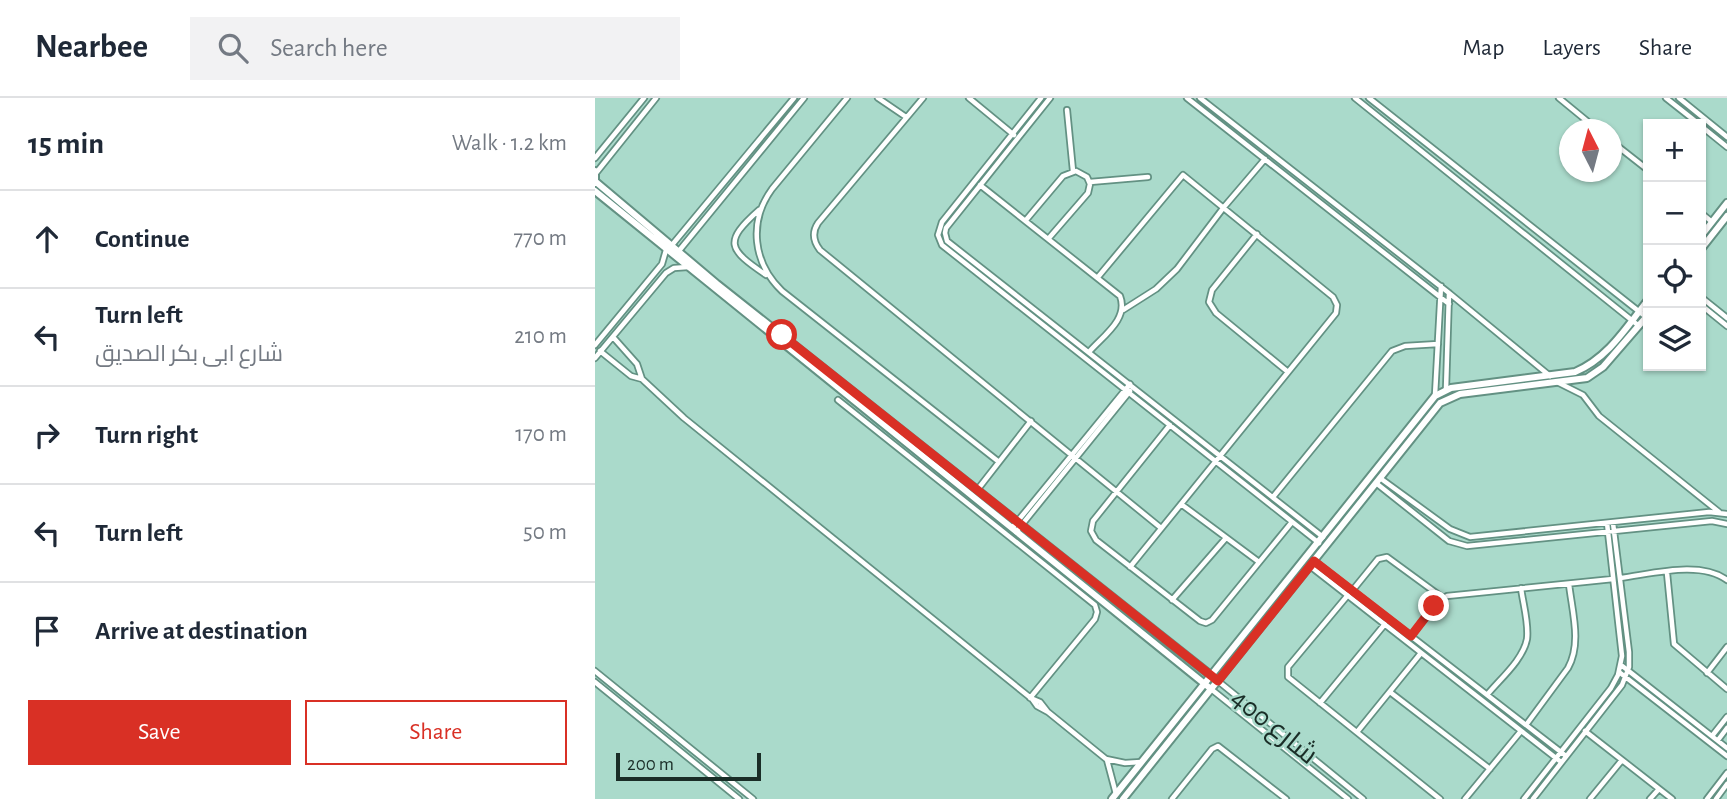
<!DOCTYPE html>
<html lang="en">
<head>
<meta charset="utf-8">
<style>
	body { margin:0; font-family:"Alegreya Sans",Cairo,sans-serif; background:#f2f2f3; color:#1f2937 }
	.controls { position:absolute; right:21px; top:21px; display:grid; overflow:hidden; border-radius:0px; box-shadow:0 2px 5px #0004 }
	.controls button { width:63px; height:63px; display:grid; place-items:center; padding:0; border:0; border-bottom:2px solid #e0e1e3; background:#fff; color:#1f2937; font:35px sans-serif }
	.compass { position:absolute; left:964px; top:21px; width:63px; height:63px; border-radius:50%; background:#fff; box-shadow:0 2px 5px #0004; rotate:354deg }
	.scale { position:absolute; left:21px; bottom:18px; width:145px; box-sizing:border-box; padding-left:7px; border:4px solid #1a2d27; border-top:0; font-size:19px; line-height:24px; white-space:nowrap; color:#1a2d27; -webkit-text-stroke:5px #aadacb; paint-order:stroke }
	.stop { position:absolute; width:21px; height:21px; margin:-16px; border:5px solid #d93025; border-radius:50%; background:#fff }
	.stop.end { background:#d93025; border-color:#fff; box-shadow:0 2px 7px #0008 }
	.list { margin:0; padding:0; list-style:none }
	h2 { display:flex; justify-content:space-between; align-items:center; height:91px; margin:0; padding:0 28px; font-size:30px }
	h2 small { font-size:23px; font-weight:400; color:#747a83 }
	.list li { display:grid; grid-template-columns:46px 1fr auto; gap:21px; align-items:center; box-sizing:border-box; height:98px; padding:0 28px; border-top:2px solid #e0e1e3 }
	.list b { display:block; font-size:26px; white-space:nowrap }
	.list p { margin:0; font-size:23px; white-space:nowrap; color:#747a83 }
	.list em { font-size:23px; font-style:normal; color:#747a83 }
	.actions { display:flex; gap:14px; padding:21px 28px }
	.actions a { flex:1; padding:16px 0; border:2px solid #d93025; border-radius:0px; text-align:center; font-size:24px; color:#d93025 }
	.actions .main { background:#d93025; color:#fff }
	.icon { flex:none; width:38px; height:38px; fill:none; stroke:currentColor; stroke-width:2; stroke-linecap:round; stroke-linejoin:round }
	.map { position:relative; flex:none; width:1132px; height:701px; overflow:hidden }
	header { display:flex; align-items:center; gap:42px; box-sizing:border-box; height:98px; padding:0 35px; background:#fff; border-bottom:2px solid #e0e1e3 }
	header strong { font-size:33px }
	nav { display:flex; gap:38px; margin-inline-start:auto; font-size:24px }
	.search { width:490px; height:63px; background:#f2f2f3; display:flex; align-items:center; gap:18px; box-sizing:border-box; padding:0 24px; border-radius:0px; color:#747a83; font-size:26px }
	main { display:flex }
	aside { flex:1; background:#fff }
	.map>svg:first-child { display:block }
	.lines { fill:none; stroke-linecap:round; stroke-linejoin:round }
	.minor-casing { stroke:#639183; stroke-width:8 }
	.major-casing { stroke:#639183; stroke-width:10 }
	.minor { stroke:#fff; stroke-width:4.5 }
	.major { stroke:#fff; stroke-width:6 }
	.route { stroke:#d93025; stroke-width:9 }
	.labels { text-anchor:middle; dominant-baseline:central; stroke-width:5; stroke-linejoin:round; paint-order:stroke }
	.street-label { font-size:28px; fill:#1a2d27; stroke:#aadacb }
</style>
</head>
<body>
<header>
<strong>Nearbee</strong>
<div class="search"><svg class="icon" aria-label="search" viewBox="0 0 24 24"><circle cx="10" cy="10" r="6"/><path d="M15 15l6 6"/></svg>Search here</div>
<nav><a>Map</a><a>Layers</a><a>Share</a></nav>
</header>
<main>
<aside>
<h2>15 min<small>Walk · 1.2 km</small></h2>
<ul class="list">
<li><svg class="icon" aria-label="ahead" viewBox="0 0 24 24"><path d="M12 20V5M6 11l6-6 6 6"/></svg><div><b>Continue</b></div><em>770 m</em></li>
<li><svg class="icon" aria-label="left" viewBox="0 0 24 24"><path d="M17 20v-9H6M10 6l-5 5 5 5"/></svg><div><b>Turn left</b><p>شارع ابى بكر الصديق</p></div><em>210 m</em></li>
<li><svg class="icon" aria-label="right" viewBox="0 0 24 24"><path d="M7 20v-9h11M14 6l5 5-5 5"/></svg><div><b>Turn right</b></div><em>170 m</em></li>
<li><svg class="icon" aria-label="left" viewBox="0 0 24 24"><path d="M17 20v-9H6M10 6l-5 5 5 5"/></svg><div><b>Turn left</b></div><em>50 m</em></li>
<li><svg class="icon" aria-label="arrive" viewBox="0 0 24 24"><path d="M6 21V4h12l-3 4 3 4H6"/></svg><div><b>Arrive at destination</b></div></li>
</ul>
<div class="actions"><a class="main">Save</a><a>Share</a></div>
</aside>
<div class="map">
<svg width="1132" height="701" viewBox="0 0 1132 701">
	<rect width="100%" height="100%" fill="#aadacb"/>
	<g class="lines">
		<!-- minor casing -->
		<g class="minor-casing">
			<path id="minor" d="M 252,0 L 177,91 C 153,124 158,165 187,193 L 404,364
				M 283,0 L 311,19
				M 328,0 L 223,125 C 217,134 218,143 225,152 L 566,430
				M 374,0 L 419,37
				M 446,0 L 347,124 L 343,137 L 347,147 L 724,445
				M 455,0 L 351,130 L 350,135 L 352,143 L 728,439
				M 592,0 L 854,206
				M 605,0 L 854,195 L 955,278
				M 760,0 L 1044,228
				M 774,0 L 1051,219
				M 964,0 L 1003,32
				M 1071,0 L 1104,26
				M 1084,0 L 1132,39
				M 472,12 L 478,73
				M 1106,28 L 1132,49
				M 1016,43 L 1053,72
				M 0,60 L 49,0
				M 1,75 L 61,0
				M 495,84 L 553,79
				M 385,87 L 525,198 C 534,221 508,238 494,254
				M 164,112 C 128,144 133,151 171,177
				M 1106,115 L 1117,124
				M 431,122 L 468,78 L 481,73 L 492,79 L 495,86 L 493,95 L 454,140
				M 662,136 L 617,192 L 614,204 L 621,215 L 693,274
				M 77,147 L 199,0
				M 83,154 L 209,0
				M 503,179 L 588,77 L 738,199 L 742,207 L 741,215 L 535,469
				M 1106,199 L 1132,220
				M 1106,207 L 1132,228
				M 528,212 L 561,191 L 582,171 L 629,109 L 670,61
				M 18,239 L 42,266 L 47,281
				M 0,247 L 67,166 L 71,152
				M 5,253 L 36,278 L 47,281 L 89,320 L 437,601 L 442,608 L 453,614 L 511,661 L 530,665 L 546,664
				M 0,260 L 71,175 L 79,170 L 93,169
				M 962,284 L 988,297 L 1004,318 L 1124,414
				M 851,291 L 854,195
				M 840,297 L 846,188
				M 243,302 L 500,507 L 502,514 L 500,521 L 435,600
				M 575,327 L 498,423 L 496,433 L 501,442 L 605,523 L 611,525 L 617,522 L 697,424
				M 785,380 L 855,431 L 875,439 L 1114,414 L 1132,416
				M 781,385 L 854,443 L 872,448 L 1117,423 L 1132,426
				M 383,391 L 436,323
				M 678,399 L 797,253 L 810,248 L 843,246
				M 586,406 L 664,464
				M 417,430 L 535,286
				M 421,434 L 535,293
				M 719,463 L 971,658
				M 715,468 L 966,664
				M 1072,475 L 1079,546 L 1132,591
				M 1025,480 C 1057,476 1105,462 1132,482
				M 757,493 L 783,461 L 792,459 L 848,500
				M 753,497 L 693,569 L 693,579 L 845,701
				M 577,502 L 631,440
				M 815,539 L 842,505 L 852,498 L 1018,481
				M 1026,567 L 1132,650
				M 0,573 L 158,701
				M 1024,574 L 1132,658
				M 1112,575 L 1132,549
				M 623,583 L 768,701
				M 0,584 L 144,701
				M 616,591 L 753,701
				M 795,594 L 895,671
				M 892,597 C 905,581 928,562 932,541 C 934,525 928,506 926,490
				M 438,601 L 445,604 L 452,613
				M 725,605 L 790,526
				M 931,627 L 973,570 C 987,545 977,513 974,486
				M 990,633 L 1077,701
				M 762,634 L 826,555
				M 1117,638 L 1132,619
				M 1123,642 L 1132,630
				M 512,662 L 521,696
				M 577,701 L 617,651 L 623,648 L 691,701
				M 870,701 L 926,633
				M 929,701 L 1016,590 L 1023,577 L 1027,558 L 1012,425
				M 938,701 L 1027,587 L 1034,569 L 1034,554 L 1018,425
				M 995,701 L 1027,662
				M 1055,701 L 1064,691
				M 1112,701 L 1132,675
				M 1121,701 L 1132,686"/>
		</g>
		<!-- major casing -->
		<g class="major-casing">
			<path id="major" d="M 0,73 L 0,85
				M 1,84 L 122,186 L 623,583
				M 0,93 L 616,591
				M 1106,138 L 1132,105
				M 1106,151 L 1132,118
				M 517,701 L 840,298 L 856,290 L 980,274 C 1013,260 1031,230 1053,202
				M 528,701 L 845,305 L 865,296 L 992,280 L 1008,269 L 1053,217"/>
		</g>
		<!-- minor -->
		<use href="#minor" class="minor"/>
		<!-- major -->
		<use href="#major" class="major"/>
	</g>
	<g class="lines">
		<!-- route -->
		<path class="route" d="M 187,237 L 623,583 L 719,463 L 816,538 L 839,508"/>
	</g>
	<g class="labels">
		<!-- street labels -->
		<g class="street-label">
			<text transform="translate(679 629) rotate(39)">شارع 400</text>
		</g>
	</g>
</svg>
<div class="controls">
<button>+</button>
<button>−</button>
<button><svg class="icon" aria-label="locate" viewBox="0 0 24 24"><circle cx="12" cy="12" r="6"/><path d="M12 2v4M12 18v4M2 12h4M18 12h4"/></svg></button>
<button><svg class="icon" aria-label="layers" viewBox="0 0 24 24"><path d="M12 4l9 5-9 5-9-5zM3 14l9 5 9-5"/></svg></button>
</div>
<svg class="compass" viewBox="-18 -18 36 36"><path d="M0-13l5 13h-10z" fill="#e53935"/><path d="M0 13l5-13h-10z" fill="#747a83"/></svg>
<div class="scale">200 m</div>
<div class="stop" style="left:187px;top:237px"></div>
<div class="stop end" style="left:839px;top:508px"></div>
</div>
</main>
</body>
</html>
